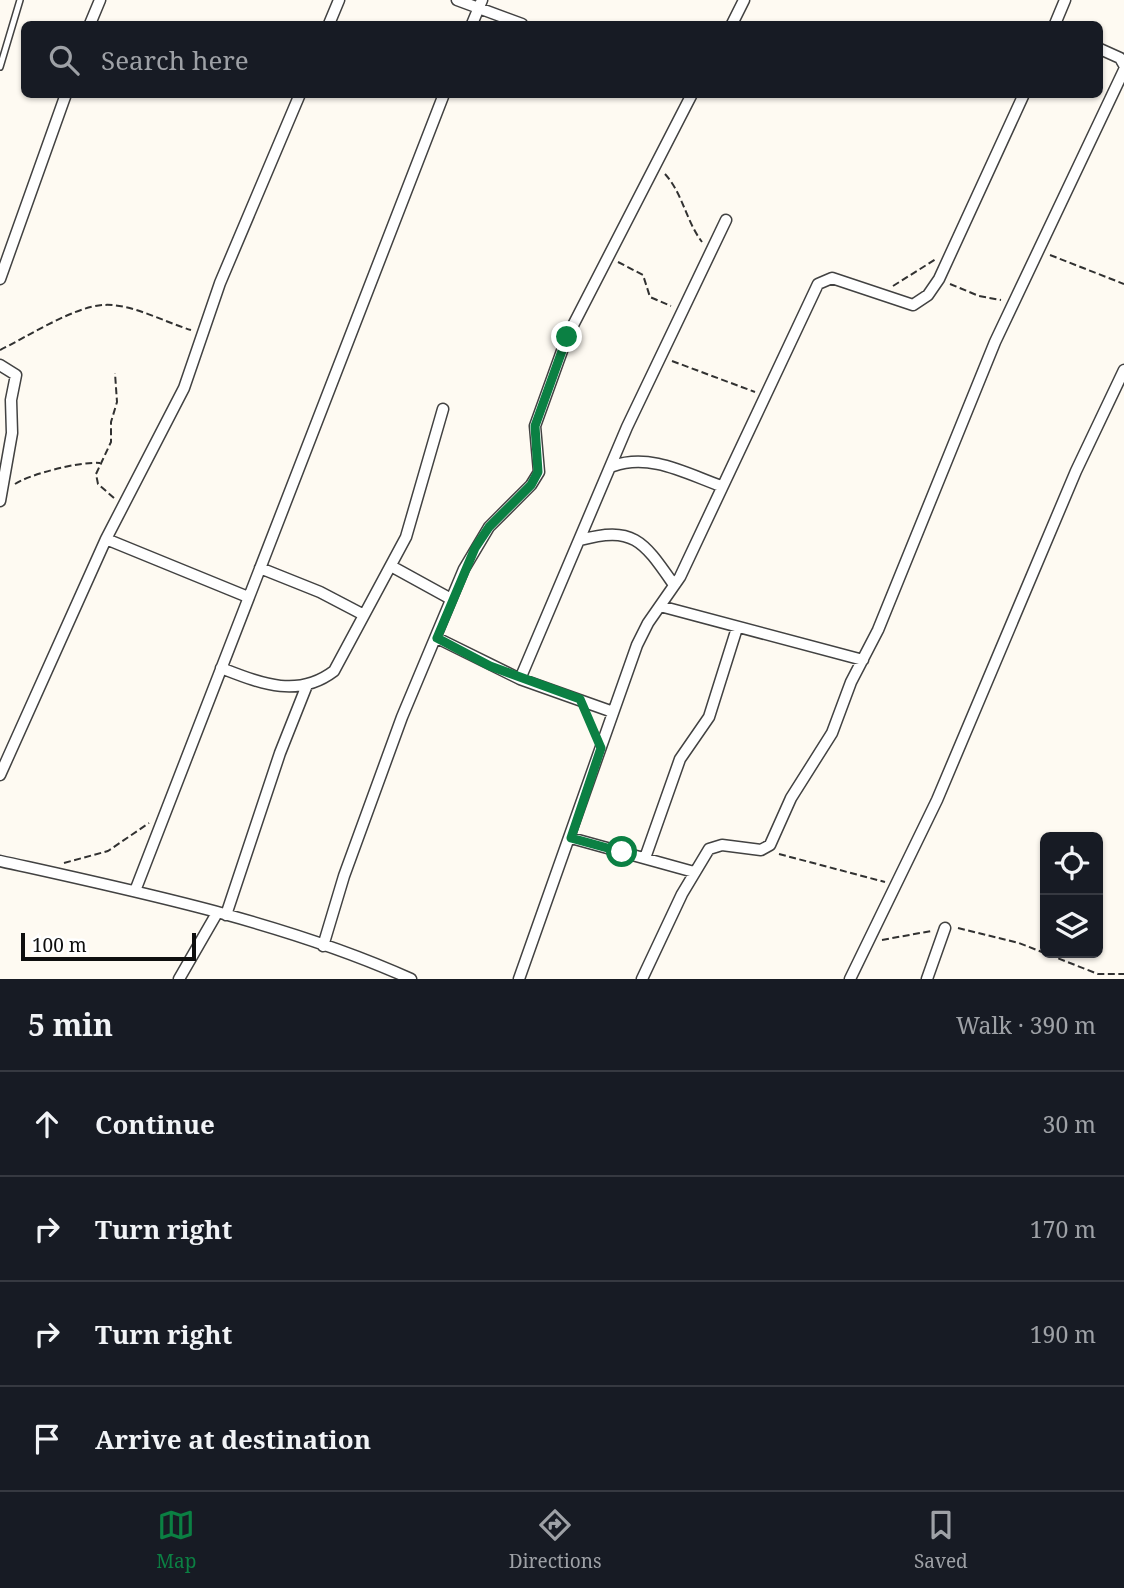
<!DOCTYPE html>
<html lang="en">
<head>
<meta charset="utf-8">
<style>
	body { margin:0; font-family:"Noto Serif",serif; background:#242831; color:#f1f3f6 }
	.controls { position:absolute; right:21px; bottom:21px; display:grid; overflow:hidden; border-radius:10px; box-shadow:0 2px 5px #0004 }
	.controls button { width:63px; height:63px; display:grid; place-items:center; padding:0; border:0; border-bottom:2px solid #363941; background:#171b24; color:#f1f3f6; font:35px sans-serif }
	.scale { position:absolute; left:21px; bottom:18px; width:175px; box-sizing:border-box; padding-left:7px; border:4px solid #0f0f0f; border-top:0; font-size:19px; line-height:24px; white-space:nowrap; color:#0f0f0f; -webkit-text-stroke:5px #fff; paint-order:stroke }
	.stop { position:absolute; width:21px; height:21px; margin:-16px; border:5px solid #0b8043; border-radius:50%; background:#fff }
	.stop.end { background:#0b8043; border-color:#fff; box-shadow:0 2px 7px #0008 }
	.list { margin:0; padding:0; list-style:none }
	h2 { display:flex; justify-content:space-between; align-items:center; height:91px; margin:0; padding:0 28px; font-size:30px }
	h2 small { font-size:23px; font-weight:400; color:#9ea1a6 }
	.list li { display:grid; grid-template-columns:46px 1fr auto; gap:21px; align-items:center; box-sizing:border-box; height:105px; padding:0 28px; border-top:2px solid #363941 }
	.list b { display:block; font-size:26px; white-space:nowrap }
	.list em { font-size:23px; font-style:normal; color:#9ea1a6 }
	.icon { flex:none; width:38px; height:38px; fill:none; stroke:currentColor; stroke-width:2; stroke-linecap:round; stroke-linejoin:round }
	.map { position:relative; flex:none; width:1124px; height:979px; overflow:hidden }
	.search { position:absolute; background:#171b24; box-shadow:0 2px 5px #0004; left:21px; right:21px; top:21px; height:77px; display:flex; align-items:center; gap:18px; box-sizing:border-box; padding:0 24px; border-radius:10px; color:#9ea1a6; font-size:26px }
	.sheet { height:511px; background:#171b24 }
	nav { display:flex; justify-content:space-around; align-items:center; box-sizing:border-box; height:98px; border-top:2px solid #363941; background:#171b24; font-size:19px; color:#9ea1a6 }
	nav a { display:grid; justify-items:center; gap:4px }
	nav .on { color:#0b8043 }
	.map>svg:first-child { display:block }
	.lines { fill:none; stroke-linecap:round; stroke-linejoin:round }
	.lane-casing { stroke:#424242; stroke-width:8 }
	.street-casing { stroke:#424242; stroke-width:13 }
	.path { stroke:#313131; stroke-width:2; stroke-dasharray:7 3.5; stroke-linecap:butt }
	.lane { stroke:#fff; stroke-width:5 }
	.street { stroke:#fff; stroke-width:10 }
	.route { stroke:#0b8043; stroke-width:9 }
</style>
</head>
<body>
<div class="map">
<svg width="1124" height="979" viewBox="0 0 1124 979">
	<rect width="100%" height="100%" fill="#fefaf2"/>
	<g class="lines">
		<!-- lane casing -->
		<g class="lane-casing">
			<path id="lane" d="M 0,67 L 20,0"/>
		</g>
		<!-- street casing -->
		<g class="street-casing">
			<path id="street" d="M 457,0 L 522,24
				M 90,24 L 100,0
				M 329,24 L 339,0
				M 472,24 L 482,0
				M 732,24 L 744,0
				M 1055,24 L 1065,0
				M 1100,49 L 1120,58 L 1124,65
				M 0,279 L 66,94
				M 0,365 L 16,375 L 11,400 L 12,433 L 0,501
				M 613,466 C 650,453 685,473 721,486
				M 106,539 L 248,597
				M 580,540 C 634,525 644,542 674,585
				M 391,566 L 451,599
				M 260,568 L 320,592 L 364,615
				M 660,606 L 863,660
				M 437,638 L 520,679 L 613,712
				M 221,668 C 260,683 297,699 334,671 L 406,537 L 443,409
				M 520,679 L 627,427 L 726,220
				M 0,775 L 106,539 L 184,388 L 220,283 L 300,94
				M 571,838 L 694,872
				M 645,858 L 680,759 L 709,717 L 737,628
				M 0,861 C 135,891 285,922 411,979
				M 135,891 L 444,94
				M 226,915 L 280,753 L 307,685
				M 323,946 L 344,876 L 402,717 L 464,569 L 489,527 L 531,485 L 539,472 L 535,426 L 567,337 L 692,94
				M 179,979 L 217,913
				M 519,979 L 637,645 L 648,623 L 680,577 L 818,284 L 832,278 L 913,305 L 928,295 L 939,279 L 1024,94
				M 642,979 L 682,894 L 709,849 L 722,845 L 761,850 L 770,845 L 791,798 L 832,733 L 851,682 L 878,630 L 995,342 L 1124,70
				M 850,979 L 937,800 L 1076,471 L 1124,370
				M 927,979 L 945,928"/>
		</g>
		<!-- path -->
		<path class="path" d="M 665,174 C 683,194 686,221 702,242
			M 1050,255 L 1124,284
			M 618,262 L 643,275 L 650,297 L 671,306
			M 950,284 L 979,296 L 1001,300
			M 893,286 L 936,259
			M 0,350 C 27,337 73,307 103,305 C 131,303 164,322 191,330
			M 672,361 L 755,392
			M 15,484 C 30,474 81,461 100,463
			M 114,498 L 98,484 L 96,474 L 111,442 L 111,422 L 117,402 L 115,373
			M 589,716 L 595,731
			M 779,854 L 885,882
			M 64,863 L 108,851 L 149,823
			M 958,928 L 1019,943 L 1098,974 L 1124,974
			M 882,940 L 931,931"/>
		<!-- lane -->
		<use href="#lane" class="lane"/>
		<!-- street -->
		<use href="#street" class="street"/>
	</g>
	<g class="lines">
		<!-- route -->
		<path class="route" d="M 567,337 L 535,426 L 538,472 L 531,485 L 489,527 L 475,548 L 437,638 L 490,666 L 580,699 L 601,748 L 571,838 L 622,852"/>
	</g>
</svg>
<div class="controls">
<button><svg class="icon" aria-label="locate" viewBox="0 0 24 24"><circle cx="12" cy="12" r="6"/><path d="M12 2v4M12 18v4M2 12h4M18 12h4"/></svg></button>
<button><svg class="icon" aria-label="layers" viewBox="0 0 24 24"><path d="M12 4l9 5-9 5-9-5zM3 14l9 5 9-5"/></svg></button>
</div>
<div class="scale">100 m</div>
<div class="stop" style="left:622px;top:852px"></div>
<div class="stop end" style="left:567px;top:337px"></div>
<div class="search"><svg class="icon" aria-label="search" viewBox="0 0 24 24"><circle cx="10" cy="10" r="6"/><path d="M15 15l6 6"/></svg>Search here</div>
</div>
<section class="sheet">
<h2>5 min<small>Walk · 390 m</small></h2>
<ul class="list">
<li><svg class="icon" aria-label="ahead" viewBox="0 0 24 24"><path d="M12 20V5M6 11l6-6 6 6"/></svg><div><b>Continue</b></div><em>30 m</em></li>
<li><svg class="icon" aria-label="right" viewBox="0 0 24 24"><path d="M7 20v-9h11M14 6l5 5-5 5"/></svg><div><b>Turn right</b></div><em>170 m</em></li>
<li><svg class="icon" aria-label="right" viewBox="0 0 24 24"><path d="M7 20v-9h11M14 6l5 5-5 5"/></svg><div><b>Turn right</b></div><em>190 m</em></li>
<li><svg class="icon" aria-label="arrive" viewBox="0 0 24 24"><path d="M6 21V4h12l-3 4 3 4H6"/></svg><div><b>Arrive at destination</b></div></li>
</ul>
</section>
<nav>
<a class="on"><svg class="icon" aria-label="map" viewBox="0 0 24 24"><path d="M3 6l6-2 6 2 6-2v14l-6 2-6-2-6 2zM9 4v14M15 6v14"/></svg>Map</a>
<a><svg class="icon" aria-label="directions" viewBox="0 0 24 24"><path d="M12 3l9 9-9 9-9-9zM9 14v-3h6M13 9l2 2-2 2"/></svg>Directions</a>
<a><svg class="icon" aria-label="saved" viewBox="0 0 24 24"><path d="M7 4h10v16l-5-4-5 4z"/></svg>Saved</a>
</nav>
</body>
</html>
